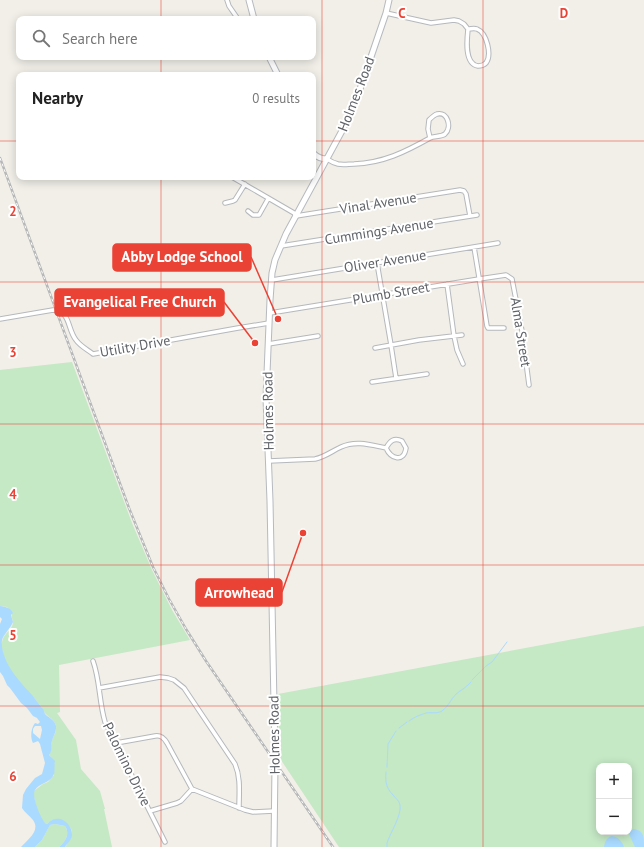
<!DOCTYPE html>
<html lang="en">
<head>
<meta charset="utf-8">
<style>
	body { margin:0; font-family:"PT Sans",sans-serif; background:#f2f2f2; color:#222 }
	.controls { position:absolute; right:12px; bottom:12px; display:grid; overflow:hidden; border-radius:8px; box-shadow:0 2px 10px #0003 }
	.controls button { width:36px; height:36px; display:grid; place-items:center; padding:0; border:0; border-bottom:1px solid #e0e0e0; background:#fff; color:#222; font:20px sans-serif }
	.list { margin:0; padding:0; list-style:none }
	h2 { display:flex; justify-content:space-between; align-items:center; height:52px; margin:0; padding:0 16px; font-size:17px }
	h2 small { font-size:13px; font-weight:400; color:#767676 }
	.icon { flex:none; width:22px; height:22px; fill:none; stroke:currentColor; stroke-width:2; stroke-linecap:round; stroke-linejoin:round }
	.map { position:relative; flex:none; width:644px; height:847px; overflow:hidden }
	.search { position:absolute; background:#fff; box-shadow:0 2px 10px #0003; left:16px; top:16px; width:300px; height:44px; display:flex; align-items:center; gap:10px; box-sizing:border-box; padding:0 14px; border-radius:8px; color:#767676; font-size:15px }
	.panel { position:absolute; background:#fff; box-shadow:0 2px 10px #0003; left:16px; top:72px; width:300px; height:108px; border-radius:8px }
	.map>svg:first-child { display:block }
	.green { fill:#c5e8c5; fill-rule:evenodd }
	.water { fill:#aadaff; fill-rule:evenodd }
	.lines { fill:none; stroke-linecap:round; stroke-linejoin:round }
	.stream { stroke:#aadaff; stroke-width:1 }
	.street-casing { stroke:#b5b8bc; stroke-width:5.5 }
	.secondary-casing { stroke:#b6babf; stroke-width:7 }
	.street { stroke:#fff; stroke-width:3.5 }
	.secondary { stroke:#fff; stroke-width:5 }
	.rail-casing { stroke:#b6b7b8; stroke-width:2.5 }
	.rail { stroke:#fff; stroke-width:1; stroke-dasharray:3; stroke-linecap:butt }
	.secondary-bridge-casing { stroke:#b6babf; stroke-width:7; stroke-linecap:butt }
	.secondary-bridge { stroke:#fff; stroke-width:5 }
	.grid { fill:none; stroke:#ea4335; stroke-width:1; stroke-opacity:0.55 }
	.labels { text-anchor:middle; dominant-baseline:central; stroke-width:4; stroke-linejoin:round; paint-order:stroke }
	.street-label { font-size:14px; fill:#5f6368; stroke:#fff }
	.grid-label { font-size:13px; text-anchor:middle; font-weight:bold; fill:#ea4335; stroke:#fff; stroke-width:4; stroke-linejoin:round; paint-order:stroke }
	.leader { fill:none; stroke:#ea4335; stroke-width:1.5 }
	.callout-dot { fill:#ea4335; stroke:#fff; stroke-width:1.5 }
	.callout { fill:#ea4335; stroke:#ea4335; stroke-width:1.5 }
	.callout-label { font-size:15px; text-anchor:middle; font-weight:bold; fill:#fff }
</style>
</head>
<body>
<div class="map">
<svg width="644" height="847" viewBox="0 0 644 847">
	<rect width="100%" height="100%" fill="#f1efe8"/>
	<!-- green -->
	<path class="green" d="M 72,362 L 132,523 L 152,570 L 172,610 L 190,640 L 59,665 L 60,712 L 57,713 L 76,740 L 81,769 L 100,791 L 105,809 L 104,809 L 112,847 L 65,847 C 76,831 74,828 58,819 L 52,820 L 47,824 L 43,822 L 36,807 L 34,797 L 34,791 L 43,784 L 48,782 L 54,775 C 54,768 55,760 49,755 C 52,750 50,746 52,741 C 53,736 57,732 56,726 C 55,721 50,718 47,715 C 44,713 45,712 43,710 C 41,705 37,702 34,698 C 31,695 28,692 25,689 C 15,678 4,665 2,650 C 0,633 11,633 13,623 C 13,620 11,617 12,614 L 7,607 L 0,606 L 0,370 Z
		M 644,626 L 644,847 L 339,847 L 279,757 L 278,694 ZM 599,766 L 629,766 L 629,832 L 599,832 Z
		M 55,824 L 65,826 C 70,833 66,841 59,847 L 35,847 L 42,840 L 50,825 Z"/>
	<!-- water -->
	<path class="water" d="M 0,606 C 5,607 10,607 13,613 L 11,615 L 13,622 L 12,624 C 9,630 4,634 2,640 C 0,661 19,681 32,695 C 35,699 40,705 43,709 C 45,712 44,713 46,715 C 50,718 55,721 56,726 C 57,731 53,736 52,741 C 50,746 53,750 49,755 L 55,761 C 54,764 55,772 54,774 C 51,783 39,783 35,790 C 31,796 41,818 45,823 L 47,824 C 50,821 52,819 56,819 C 64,817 73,827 72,836 C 71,840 67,844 65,847 L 59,847 C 66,841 70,833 65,826 L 55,824 L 50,825 L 42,840 L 35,847 L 21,847 C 27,840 41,831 33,820 C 29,815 25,813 22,808 L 23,795 L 26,789 L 35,778 L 42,774 L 45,763 L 40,744 L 38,741 L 33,743 C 30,737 31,728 35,723 L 38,724 L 40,722 L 37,718 L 33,716 L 27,708 L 21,703 L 10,688 L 7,685 L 3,676 L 0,672 L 0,624 L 2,619 L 0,617 ZM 35,726 L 41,726 L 42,730 L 40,739 L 33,733 L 33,729 Z
		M 633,829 C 644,830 644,837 644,847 L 635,847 L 628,832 Z
		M 612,836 C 618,837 622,841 624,847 L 604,847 C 605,842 606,838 612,836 Z"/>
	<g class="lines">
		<!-- stream -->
		<path class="stream" d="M 472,680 L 486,666 L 492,662 L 507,642
			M 409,721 C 414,717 420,715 426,713 C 431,712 437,714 442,711 C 448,707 451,699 456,694 C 461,690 467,687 471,682
			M 399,728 L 407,722
			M 387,767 L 388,744 L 396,731
			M 386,772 C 385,781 386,788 393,795 C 396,799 399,800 400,805 C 402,815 390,833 387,843 L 387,847"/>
		<!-- street casing -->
		<g class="street-casing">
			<path id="street" d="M 227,0 L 229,6 L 238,19
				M 386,13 L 431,23 L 454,20 L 459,21 L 464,24 L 468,29 C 467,39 464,64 478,66 C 481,66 484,65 486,63 C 492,55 487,33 477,29 C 474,28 471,29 468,29
				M 327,159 C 330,161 334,163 338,164 C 343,165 349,164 354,164 C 383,163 405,152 430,138 L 428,129 L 429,120 C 431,118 434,115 437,114 C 448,111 452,128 445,134 C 441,137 434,136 430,138
				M 232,177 L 294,213 L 296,216 L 460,190 L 464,191 L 466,194 L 470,216
				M 225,203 L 233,201 L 235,200 L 245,184
				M 248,211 L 253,215 L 259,215 L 268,199
				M 281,246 L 477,215
				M 474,247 L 487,326 L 488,328 L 504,328
				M 377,263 L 391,345 L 396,378
				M 272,280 L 498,243
				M 447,284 L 454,336 L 457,350 L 463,364
				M 270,313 L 479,279 L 506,275 L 512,279 L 522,331 L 529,385
				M 0,319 L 53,310 C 71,311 67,329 76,340 C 80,346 88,350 93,354 L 238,328 L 269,323
				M 268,344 L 318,336
				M 375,348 L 419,340 L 462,335
				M 372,382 L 427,374
				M 269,461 L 315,459 C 325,457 332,451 341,447 C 356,440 371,445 386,448 C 390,441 394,437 402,441 L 406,448 C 404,463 391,459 386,448
				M 93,661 C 100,680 99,702 105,722 L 165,842
				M 99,688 L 160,677 L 168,678 L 174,680 L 184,688 L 235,764 C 241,778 239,793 239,808
				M 116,743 L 155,736 C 161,735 164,738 167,743 L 192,789
				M 150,811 L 177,803 L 181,801 L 192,789 L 245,810 L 253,812 L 274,811"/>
		</g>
		<!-- secondary casing -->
		<g class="secondary-casing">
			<path id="secondary" d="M 249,0 L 254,19
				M 269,57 L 278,75
				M 313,153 C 317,157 321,159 327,159
				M 275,755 L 270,501 L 266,398 L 270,300 L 272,273 L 275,260 L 286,234 L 343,129 L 359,92 L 386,13 L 389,0
				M 274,847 L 275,765"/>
		</g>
		<!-- street -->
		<use href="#street" class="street"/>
		<!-- secondary -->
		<use href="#secondary" class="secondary"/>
		<!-- rail casing -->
		<g class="rail-casing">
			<path id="rail" d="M 0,158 L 129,508 L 153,567 L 169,599 L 186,629 L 206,661 L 333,847"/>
		</g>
		<!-- rail -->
		<use href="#rail" class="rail"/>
		<!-- secondary-bridge casing -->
		<g class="secondary-bridge-casing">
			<path id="secondary-bridge" d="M 275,755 L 275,765"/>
		</g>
		<!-- secondary-bridge -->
		<use href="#secondary-bridge" class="secondary-bridge"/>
	</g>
	<!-- grid -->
	<path class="grid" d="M 161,0 L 161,19M 322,0 L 322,847M 483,0 L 483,847M 161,57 L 161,75M 0,141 L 19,141M 313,141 L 644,141M 161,177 L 161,847M 0,282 L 644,282M 0,424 L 644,424M 0,565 L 644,565M 0,706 L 644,706"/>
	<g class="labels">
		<!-- street labels -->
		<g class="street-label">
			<text transform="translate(356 94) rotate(-69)">Holmes Road</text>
			<text transform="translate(378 203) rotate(-9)">Vinal Avenue</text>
			<text transform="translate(379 231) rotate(-9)">Cummings Avenue</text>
			<text transform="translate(385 261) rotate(-9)">Oliver Avenue</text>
			<text transform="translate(391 293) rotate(-10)">Plumb Street</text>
			<text transform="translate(521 332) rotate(81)">Alma Street</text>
			<text transform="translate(135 346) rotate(-10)">Utility Drive</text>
			<text transform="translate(268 411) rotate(-91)">Holmes Road</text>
			<text transform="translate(274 735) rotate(-91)">Holmes Road</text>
			<text transform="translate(127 764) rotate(64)">Palomino Drive</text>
		</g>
	</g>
	<g class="grid-label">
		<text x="402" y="18">C</text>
		<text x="564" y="18">D</text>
		<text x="13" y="216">2</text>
		<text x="13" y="357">3</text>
		<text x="13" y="499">4</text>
		<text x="13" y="640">5</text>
		<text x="13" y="781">6</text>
	</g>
	<!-- callouts -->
	<path class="leader" d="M278 319L251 257M255 343L224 302M303 533L282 592"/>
	<g class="callout-dot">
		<circle cx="278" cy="319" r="4"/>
		<circle cx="255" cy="343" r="4"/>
		<circle cx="303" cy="533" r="4"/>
	</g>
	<g class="callout">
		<rect x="113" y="244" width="138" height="27" rx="4"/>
		<rect x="55" y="289" width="169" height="27" rx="4"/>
		<rect x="196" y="579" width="86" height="27" rx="4"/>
	</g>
	<g class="callout-label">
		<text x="182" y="262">Abby Lodge School</text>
		<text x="140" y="307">Evangelical Free Church</text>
		<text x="239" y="598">Arrowhead</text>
	</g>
</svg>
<div class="controls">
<button>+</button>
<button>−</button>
</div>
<div class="search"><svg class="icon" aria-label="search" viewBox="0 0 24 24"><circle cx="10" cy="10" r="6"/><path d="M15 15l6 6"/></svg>Search here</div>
<section class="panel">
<h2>Nearby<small>0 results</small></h2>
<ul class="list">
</ul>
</section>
</div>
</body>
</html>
